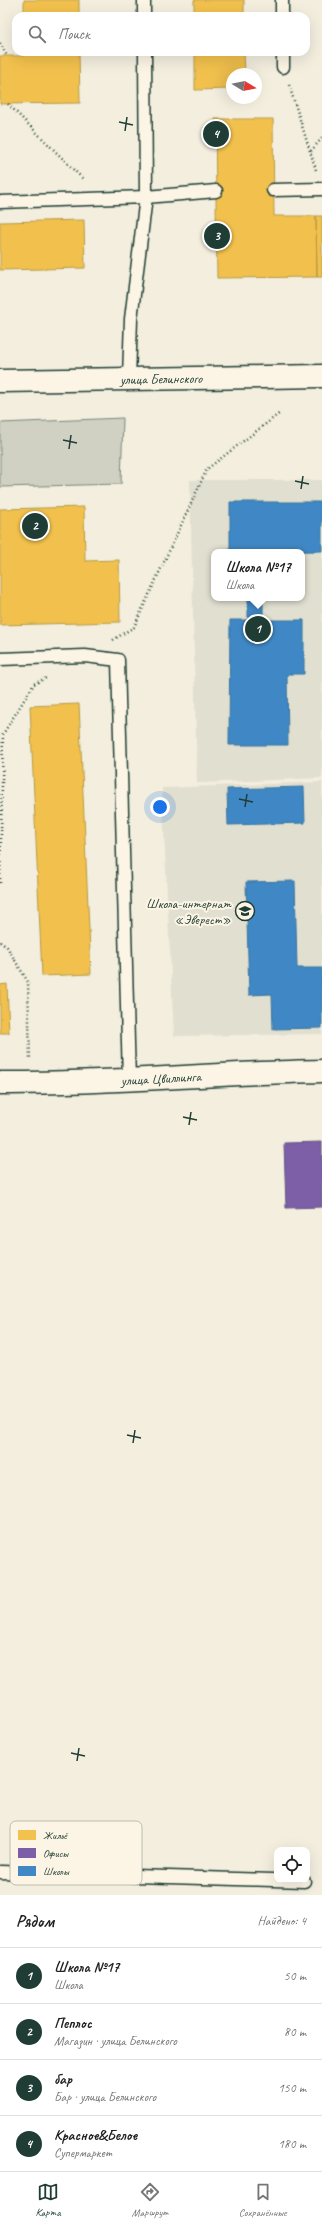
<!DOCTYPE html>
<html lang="ru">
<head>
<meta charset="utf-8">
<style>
	body { margin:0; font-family:Caveat,sans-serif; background:#f6f6f6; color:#222 }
	.controls { position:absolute; right:12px; bottom:12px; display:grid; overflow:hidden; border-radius:8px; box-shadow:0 4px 16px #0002 }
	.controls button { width:36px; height:36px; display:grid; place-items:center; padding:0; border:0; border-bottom:1px solid #e0e0e0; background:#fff; color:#222; font:20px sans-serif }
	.compass { position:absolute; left:226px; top:68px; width:36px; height:36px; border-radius:50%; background:#fff; box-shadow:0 4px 16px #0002; rotate:100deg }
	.you { position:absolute; left:160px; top:807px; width:14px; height:14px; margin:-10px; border:3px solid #fff; border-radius:50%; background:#1a73e8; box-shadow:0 0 0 6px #1a73e833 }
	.badge { display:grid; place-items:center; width:26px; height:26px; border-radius:50%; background:#1f3d34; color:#fff; font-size:13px; font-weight:700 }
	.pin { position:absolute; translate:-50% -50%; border:2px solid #fff; box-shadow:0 1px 4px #0006 }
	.popup { position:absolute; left:211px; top:549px; width:94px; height:52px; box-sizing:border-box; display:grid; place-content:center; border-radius:8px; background:#fff; filter:drop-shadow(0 1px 3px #0005); font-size:13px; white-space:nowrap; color:#767676 }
	.popup b { font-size:15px; color:#222 }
	.popup::after { content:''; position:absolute; left:50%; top:100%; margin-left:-8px; border:8px solid transparent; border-top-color:#fff }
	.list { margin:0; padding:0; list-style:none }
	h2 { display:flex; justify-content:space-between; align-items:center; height:52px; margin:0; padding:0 16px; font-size:17px }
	h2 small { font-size:13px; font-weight:400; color:#767676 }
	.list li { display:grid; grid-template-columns:26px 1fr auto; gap:12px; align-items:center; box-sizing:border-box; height:56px; padding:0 16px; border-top:1px solid #e0e0e0 }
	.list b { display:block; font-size:15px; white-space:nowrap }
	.list p { margin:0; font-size:13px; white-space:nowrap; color:#767676 }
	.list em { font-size:13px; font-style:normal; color:#767676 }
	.icon { flex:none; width:22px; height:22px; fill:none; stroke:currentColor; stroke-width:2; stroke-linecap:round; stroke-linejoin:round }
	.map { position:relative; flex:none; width:322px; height:1895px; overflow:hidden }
	.search { position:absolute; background:#fff; box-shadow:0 4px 16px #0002; left:12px; right:12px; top:12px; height:44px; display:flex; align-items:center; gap:10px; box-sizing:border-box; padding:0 14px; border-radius:12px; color:#767676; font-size:15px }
	.sheet { height:276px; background:#fff }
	nav { display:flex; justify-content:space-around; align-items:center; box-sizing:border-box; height:56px; border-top:1px solid #e0e0e0; background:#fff; font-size:11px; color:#767676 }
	nav a { display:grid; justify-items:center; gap:2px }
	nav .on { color:#1f3d34 }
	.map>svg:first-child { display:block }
	.built { fill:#e1dfd0; fill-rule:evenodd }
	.green { fill:#d0d1c2; stroke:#78877b }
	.homes { fill:#f2c14e; stroke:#b39946 }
	.offices { fill:#7b5ea7; stroke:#5f5484 }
	.schools { fill:#3f88c5; stroke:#35729a }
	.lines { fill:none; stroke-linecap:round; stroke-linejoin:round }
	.lane-casing { stroke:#1f3d34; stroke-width:15 }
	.street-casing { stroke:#1f3d34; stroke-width:25 }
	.secondary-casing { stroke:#1f3d34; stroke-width:25 }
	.path { stroke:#1f3d34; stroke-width:2.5; stroke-dasharray:1 3; stroke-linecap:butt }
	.lane { stroke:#fcf5e5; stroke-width:12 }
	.street { stroke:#fcf5e5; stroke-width:22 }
	.secondary { stroke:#fcf5e5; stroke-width:22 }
	.ticks { fill:none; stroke:#1f3d34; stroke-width:1.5 }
	.labels { text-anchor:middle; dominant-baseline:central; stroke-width:4; stroke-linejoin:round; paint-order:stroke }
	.street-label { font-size:14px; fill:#1f3d34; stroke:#fcf5e5 }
	.poi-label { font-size:14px; fill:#1f3d34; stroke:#fcf5e5; text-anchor:end }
	.key { fill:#fcf5e5; stroke:#babeb0; stroke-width:1 }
	.key-label { font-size:11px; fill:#1f3d34 }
</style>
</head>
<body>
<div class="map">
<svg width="322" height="1895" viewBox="0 0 322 1895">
	<rect width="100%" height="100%" fill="#f3eede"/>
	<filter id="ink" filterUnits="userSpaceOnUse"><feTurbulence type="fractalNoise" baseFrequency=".025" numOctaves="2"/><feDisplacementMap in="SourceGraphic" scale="8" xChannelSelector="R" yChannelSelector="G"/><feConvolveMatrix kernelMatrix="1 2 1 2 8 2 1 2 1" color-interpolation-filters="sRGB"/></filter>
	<g filter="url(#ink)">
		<!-- built -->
		<path class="built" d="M 190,480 L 322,480 L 322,778 L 197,783 ZM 214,552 L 302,552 L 302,598 L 214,598 Z
			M 322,782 L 322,1034 L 174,1036 L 162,788 Z"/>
		<!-- green -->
		<path class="green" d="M 123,418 L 121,484 L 0,487 L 0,423 Z"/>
		<!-- homes -->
		<path class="homes" d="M 24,0 L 79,0 L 79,16 L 24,16 Z
			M 194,0 L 244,0 L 244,16 L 194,16 Z
			M 24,52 L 79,52 L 80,103 L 0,104 L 0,56 L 24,56 Z
			M 195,52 L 244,52 L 245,74 L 232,74 L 232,89 L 195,90 Z
			M 215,119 L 273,119 L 274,216 L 316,216 L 317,277 L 217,278 Z
			M 316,216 L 322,216 L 322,277 L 317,277 Z
			M 84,220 L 85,268 L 0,270 L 0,222 Z
			M 84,507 L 85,561 L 119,560 L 120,622 L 0,625 L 0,509 Z
			M 79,704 L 91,974 L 42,976 L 30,706 Z
			M 7,984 L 9,1033 L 0,1033 L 0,985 Z"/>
		<!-- offices -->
		<path class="offices" d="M 322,1142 L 322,1207 L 286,1208 L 284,1143 Z"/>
		<!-- schools -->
		<path class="schools" d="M 230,502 L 322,502 L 322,551 L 230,552 Z
			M 248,598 L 263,598 L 263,620 L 304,620 L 304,674 L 287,674 L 288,745 L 229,745 L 230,620 L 248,620 Z
			M 304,787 L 305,823 L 228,825 L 227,789 Z
			M 295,881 L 297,968 L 322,968 L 322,1028 L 273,1029 L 272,994 L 249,995 L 246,882 Z"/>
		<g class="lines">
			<!-- lane casing -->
			<g class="lane-casing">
				<path id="lane" d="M 144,0 L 144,16
					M 282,0 L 282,16
					M 283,52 L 283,67
					M 273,190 L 322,189
					M 0,202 L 146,197 L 216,191
					M 129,378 L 131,319 L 146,197 L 145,52
					M 0,659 L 85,656 L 118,660 L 129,1081
					M 0,1872 L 304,1881"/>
			</g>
			<!-- street casing -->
			<g class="street-casing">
				<g id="street">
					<path id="s1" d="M 0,1083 C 108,1084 214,1073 322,1071"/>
				</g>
			</g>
			<!-- secondary casing -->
			<g class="secondary-casing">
				<g id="secondary">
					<path id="s2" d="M 0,381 L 322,376"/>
				</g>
			</g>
			<!-- path -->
			<path class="path" d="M 0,43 L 7,56
				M 289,85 L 316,170
				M 8,104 L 84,180
				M 311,151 L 322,138
				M 113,640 L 134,627 L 207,469 L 280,413
				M 0,883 L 3,734 L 34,684 L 46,678
				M 0,942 L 7,947 L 28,982 L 30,1060"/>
			<!-- lane -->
			<use href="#lane" class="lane"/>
			<!-- street -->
			<use href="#street" class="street"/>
			<!-- secondary -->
			<use href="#secondary" class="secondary"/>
		</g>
	</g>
	<!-- ticks -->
	<path class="ticks" d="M 119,122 L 133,125M 125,131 L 127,117M 63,440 L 77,443M 69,449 L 71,435M 295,481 L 309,484M 301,489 L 303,476M 239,799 L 253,802M 245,807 L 247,794M 183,1117 L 197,1120M 189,1125 L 191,1112M 127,1435 L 141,1438M 133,1443 L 135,1430M 71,1753 L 85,1756M 77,1761 L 79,1748"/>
	<!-- icons -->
	<defs>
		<g id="school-ring" transform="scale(1)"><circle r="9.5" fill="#fcf5e5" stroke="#1f3d34" stroke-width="1.5"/><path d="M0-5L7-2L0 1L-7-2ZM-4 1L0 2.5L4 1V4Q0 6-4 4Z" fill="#1f3d34"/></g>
	</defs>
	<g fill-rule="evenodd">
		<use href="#school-ring" x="245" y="911"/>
	</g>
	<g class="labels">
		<!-- street labels -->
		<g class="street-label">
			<text stroke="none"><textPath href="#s2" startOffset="161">улица Белинского</textPath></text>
			<text stroke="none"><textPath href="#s1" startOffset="161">улица Цвиллинга</textPath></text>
		</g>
		<!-- poi labels -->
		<g class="poi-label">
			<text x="231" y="903">Школа-интернат<tspan x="231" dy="16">«Эверест»</tspan></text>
		</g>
	</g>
	<!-- legend -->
	<rect x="10" y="1821" width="132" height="64" rx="6" class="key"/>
	<rect x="18" y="1830" width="18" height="10" fill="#f2c14e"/>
	<rect x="18" y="1848" width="18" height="10" fill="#7b5ea7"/>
	<rect x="18" y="1866" width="18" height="10" fill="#3f88c5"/>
	<g class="key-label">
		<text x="43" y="1839">Жильё</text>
		<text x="43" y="1857">Офисы</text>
		<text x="43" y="1875">Школы</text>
	</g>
</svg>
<div class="controls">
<button><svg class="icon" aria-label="locate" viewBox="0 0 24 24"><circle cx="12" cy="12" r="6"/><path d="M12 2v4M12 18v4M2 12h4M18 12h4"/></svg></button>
</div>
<svg class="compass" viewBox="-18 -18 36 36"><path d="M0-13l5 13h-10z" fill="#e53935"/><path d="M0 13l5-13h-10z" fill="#767676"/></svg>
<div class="you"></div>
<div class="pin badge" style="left:258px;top:629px">1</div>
<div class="popup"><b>Школа №17</b>Школа</div>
<div class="pin badge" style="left:35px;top:526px">2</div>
<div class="pin badge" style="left:217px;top:236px">3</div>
<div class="pin badge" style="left:216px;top:134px">4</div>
<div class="search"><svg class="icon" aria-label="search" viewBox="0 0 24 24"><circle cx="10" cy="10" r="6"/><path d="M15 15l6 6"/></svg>Поиск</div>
</div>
<section class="sheet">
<h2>Рядом<small>Найдено: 4</small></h2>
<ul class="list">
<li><span class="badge">1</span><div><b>Школа №17</b><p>Школа</p></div><em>50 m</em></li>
<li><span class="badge">2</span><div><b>Пеплос</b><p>Магазин · улица Белинского</p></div><em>80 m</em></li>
<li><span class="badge">3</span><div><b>бар</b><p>Бар · улица Белинского</p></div><em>150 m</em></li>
<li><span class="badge">4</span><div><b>Красное&amp;Белое</b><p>Супермаркет</p></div><em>180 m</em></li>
</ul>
</section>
<nav>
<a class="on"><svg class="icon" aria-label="map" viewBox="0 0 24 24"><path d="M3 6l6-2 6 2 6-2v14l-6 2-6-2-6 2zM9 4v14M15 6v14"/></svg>Карта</a>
<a><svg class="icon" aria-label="directions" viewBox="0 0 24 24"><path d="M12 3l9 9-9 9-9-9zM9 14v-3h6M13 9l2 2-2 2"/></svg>Маршрут</a>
<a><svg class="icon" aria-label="saved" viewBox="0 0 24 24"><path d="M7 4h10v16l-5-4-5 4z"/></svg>Сохранённые</a>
</nav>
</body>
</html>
